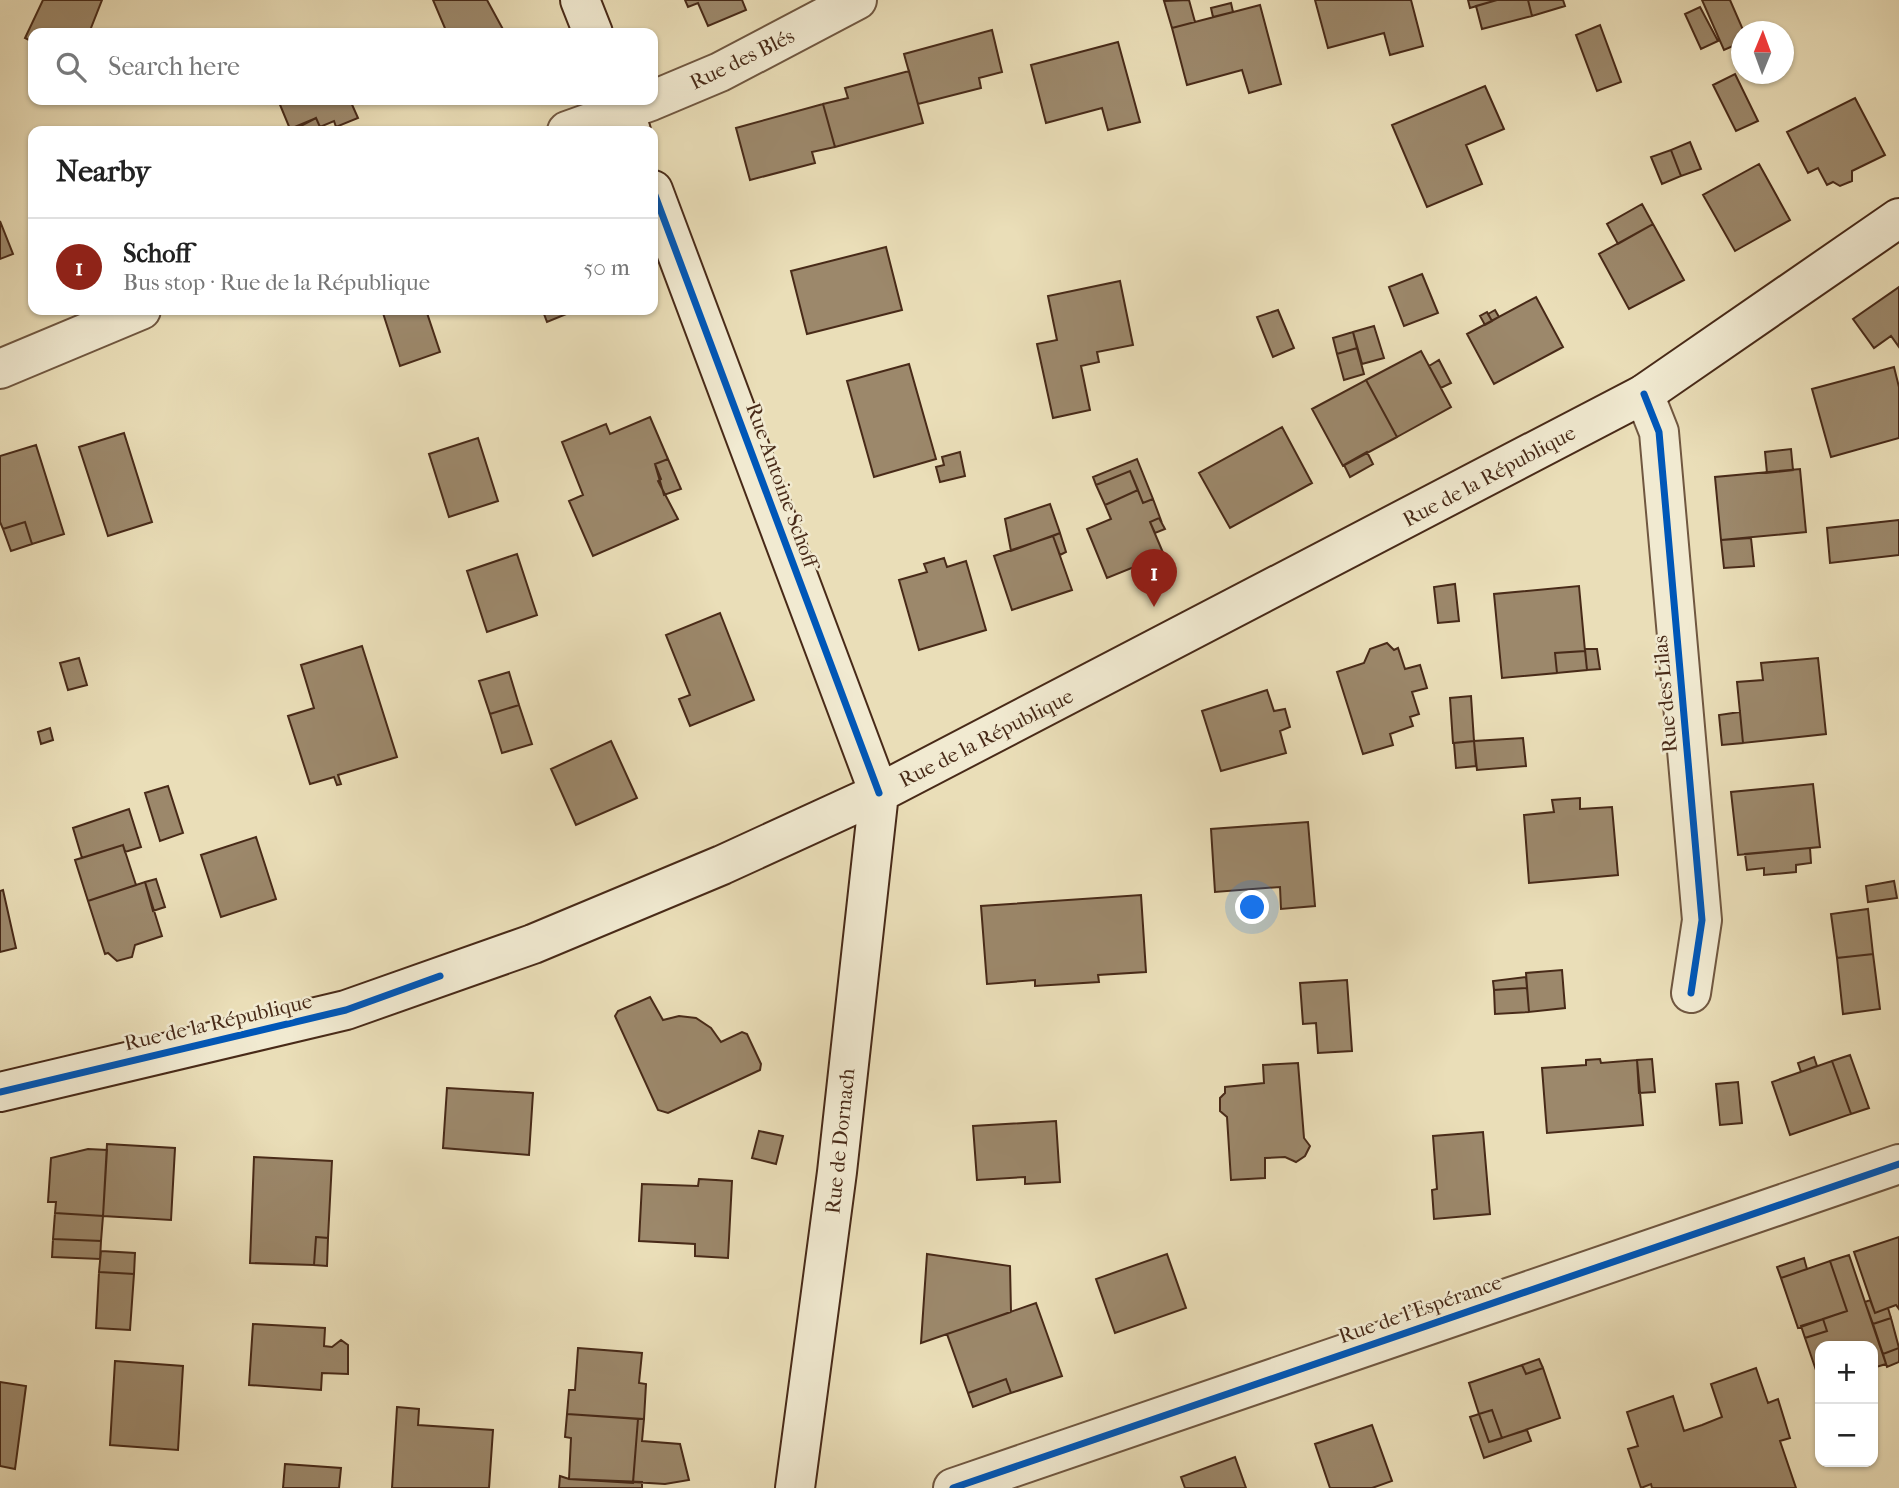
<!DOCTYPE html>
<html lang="en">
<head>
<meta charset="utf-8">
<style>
	body { margin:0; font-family:"IM FELL French Canon",serif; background:#f2f2f2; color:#222 }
	.controls { position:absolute; right:21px; bottom:21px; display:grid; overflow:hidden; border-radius:14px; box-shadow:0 2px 5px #0004 }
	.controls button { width:63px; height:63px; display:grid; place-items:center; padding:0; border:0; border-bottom:2px solid #e0e0e0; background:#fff; color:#222; font:35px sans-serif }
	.compass { position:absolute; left:1731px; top:21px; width:63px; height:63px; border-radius:50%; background:#fff; box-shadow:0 2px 5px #0004; rotate:1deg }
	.you { position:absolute; left:1253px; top:908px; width:24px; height:24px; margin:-18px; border:5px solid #fff; border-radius:50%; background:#1a73e8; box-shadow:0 0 0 10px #1a73e833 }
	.badge { display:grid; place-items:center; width:46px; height:46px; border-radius:50%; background:#8f2418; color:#fff; font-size:23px; font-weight:700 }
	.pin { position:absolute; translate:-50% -58px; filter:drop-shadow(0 2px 4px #0008) }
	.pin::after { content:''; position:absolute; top:37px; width:24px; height:21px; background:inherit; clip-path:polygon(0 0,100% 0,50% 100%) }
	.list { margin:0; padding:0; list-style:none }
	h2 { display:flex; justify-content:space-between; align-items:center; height:91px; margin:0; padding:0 28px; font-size:30px }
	h2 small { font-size:23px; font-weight:400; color:#767676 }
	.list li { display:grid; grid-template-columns:46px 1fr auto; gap:21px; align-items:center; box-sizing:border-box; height:98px; padding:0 28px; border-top:2px solid #e0e0e0 }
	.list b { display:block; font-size:26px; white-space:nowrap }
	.list p { margin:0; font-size:23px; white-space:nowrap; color:#767676 }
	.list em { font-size:23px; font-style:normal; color:#767676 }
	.icon { flex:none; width:38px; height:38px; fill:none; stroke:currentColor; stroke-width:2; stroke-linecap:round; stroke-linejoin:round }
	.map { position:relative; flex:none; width:1899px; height:1488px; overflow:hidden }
	.search { position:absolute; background:#fff; box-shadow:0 2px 5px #0004; left:28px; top:28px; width:630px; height:77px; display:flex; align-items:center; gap:18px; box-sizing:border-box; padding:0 24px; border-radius:14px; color:#767676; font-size:26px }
	.panel { position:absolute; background:#fff; box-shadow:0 2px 5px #0004; left:28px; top:126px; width:630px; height:189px; border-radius:14px }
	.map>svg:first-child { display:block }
	.building { fill:#9c886b; stroke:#482a18; stroke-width:2 }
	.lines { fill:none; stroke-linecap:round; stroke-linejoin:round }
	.street-casing { stroke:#705740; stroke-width:42 }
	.secondary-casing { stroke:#482a18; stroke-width:42 }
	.street { stroke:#f1ead1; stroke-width:38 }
	.secondary { stroke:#f1ead1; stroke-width:38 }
	.cycleway-casing { stroke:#f1ead1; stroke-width:11 }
	.cycleway { stroke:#0057b8; stroke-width:7 }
	.labels { text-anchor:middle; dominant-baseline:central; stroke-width:5; stroke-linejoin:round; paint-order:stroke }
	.street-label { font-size:21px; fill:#482a18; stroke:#f1ead1 }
</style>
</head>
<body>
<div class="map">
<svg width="1899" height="1488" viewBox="0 0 1899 1488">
	<rect width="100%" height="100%" fill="#eadeb8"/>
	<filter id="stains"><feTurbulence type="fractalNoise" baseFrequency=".00286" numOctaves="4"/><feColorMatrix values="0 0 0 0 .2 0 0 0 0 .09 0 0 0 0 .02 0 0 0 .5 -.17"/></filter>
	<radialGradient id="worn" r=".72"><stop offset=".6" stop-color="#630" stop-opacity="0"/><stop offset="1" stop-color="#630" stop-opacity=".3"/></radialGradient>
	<!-- building -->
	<path class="building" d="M 43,0 L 102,0 L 89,33 L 33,33 L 33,42 L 25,38 Z
		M 433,0 L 487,0 L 505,33 L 447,33 Z
		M 685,0 L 742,0 L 746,10 L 708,26 L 698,3 L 688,7 Z
		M 1189,0 L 1195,22 L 1172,28 L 1164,1 Z
		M 1315,0 L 1411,0 L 1423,46 L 1390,55 L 1384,33 L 1328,48 Z
		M 1468,0 L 1497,0 L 1470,8 Z
		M 1497,0 L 1528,0 L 1532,16 L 1482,29 L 1476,6 Z
		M 1528,0 L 1563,0 L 1565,6 L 1532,16 Z
		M 1702,0 L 1730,0 L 1744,32 L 1742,42 L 1724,50 Z
		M 1231,3 L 1233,12 L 1213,17 L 1211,8 Z
		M 1260,5 L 1281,84 L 1249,93 L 1242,70 L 1187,85 L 1172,28 Z
		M 1700,7 L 1718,41 L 1701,49 L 1685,14 Z
		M 1600,25 L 1621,82 L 1597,91 L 1576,35 Z
		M 992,30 L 1002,72 L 979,78 L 981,88 L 918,104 L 904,54 Z
		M 1118,42 L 1140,122 L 1108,130 L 1102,108 L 1046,123 L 1031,65 Z
		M 909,71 L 923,123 L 835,147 L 823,104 L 848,98 L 845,88 Z
		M 1735,74 L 1758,121 L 1736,131 L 1713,85 Z
		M 1485,86 L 1504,129 L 1466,145 L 1482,184 L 1427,207 L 1392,125 Z
		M 1855,98 L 1885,155 L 1852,171 L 1852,181 L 1840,186 L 1833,182 L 1827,185 L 1818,168 L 1808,173 L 1787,132 Z
		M 278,100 L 350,100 L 358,118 L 336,127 L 334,121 L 320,127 L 316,118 L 290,129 Z
		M 823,104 L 835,147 L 812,152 L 815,163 L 750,180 L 736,128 Z
		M 316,118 L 320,127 L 309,131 L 291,131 Z
		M 1690,142 L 1701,169 L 1681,176 L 1671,150 Z
		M 1671,150 L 1681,176 L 1662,184 L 1651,157 Z
		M 1759,164 L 1790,220 L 1735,251 L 1703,195 Z
		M 1642,204 L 1653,224 L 1618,244 L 1607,224 Z
		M 0,221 L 13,254 L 0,259 Z
		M 1653,224 L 1684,280 L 1629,309 L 1599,254 Z
		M 886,247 L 902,310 L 807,334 L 791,271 Z
		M 1422,274 L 1438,313 L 1404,326 L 1389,287 Z
		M 1120,281 L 1133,345 L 1097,352 L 1099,362 L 1081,366 L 1090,410 L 1053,418 L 1037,344 L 1057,340 L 1048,296 Z
		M 1899,287 L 1899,347 L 1891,336 L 1874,348 L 1853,319 Z
		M 1536,297 L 1563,347 L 1494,384 L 1467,334 Z
		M 382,310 L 426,310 L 440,352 L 400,366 Z
		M 554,310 L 576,310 L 547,322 L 544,314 Z
		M 1278,310 L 1294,348 L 1273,357 L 1257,317 Z
		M 1495,310 L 1499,317 L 1492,321 L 1488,314 Z
		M 1487,312 L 1492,321 L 1485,325 L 1480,316 Z
		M 1374,326 L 1384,358 L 1362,364 L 1353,332 Z
		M 1353,332 L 1357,348 L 1337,354 L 1333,338 Z
		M 1357,348 L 1364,374 L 1344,380 L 1337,354 Z
		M 1421,351 L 1451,407 L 1397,437 L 1366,380 Z
		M 1439,360 L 1451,383 L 1441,388 L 1429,366 Z
		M 909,364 L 936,459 L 874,477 L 847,381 Z
		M 1894,367 L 1899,387 L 1899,438 L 1831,457 L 1812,389 Z
		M 1366,380 L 1397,437 L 1343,466 L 1312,409 Z
		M 650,417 L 668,459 L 655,464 L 661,479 L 658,481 L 678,519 L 593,556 L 569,501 L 583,495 L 562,442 L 606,424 L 610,434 Z
		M 1282,427 L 1312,483 L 1230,528 L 1199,473 Z
		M 124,433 L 152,522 L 108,536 L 79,447 Z
		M 478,438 L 498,501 L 449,517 L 429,454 Z
		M 36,445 L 64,534 L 32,544 L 25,522 L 3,529 L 0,522 L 0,456 Z
		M 1791,449 L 1793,470 L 1767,473 L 1765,452 Z
		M 960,452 L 965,476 L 940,482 L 936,467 L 944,465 L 942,457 Z
		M 1367,452 L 1373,464 L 1350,477 L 1344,465 Z
		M 668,459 L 681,489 L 664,495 L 655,464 Z
		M 1137,459 L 1153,499 L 1143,503 L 1130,471 L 1096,485 L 1093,477 Z
		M 1800,469 L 1806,532 L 1721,540 L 1715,477 Z
		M 1130,471 L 1138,490 L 1105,505 L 1096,485 Z
		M 1138,490 L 1143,503 L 1153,499 L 1162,523 L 1159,518 L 1150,522 L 1164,555 L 1107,578 L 1087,529 L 1111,519 L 1105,505 Z
		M 1050,504 L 1060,533 L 1011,551 L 1005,519 Z
		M 1159,518 L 1165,529 L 1155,533 L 1150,522 Z
		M 1899,520 L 1899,555 L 1830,563 L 1827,528 Z
		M 25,522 L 32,544 L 11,551 L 3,529 Z
		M 1060,533 L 1066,552 L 1060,555 L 1053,536 Z
		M 1053,536 L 1072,590 L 1012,610 L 994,556 Z
		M 1751,538 L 1754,566 L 1724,568 L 1721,540 Z
		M 517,554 L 537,615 L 487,632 L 467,571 Z
		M 944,558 L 947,567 L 966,561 L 986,630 L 919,650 L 899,580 L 927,572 L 924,564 Z
		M 1455,584 L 1459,621 L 1438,623 L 1434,587 Z
		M 1579,586 L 1585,651 L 1555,653 L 1557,673 L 1502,678 L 1494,594 Z
		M 720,613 L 754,700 L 690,726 L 679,699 L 690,695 L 666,635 Z
		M 1387,643 L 1394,650 L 1398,648 L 1405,669 L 1420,665 L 1427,688 L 1412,692 L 1419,714 L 1410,717 L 1413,726 L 1390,734 L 1393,745 L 1363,754 L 1337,672 L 1364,663 L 1370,649 Z
		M 362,646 L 397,757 L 338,775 L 341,784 L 337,785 L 334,777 L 310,784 L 288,716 L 314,708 L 301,665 Z
		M 1585,649 L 1597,649 L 1600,669 L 1587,670 Z
		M 1585,651 L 1587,670 L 1557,673 L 1555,653 Z
		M 79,658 L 87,685 L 68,690 L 60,663 Z
		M 1818,658 L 1826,734 L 1743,743 L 1737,682 L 1763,680 L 1761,663 Z
		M 509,672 L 519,705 L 490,714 L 479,681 Z
		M 1267,690 L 1274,711 L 1285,709 L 1290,727 L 1280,731 L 1286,753 L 1221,771 L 1202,711 Z
		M 1471,696 L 1474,741 L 1453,743 L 1450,698 Z
		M 519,705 L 532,744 L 502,753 L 490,714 Z
		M 1740,712 L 1743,743 L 1722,745 L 1719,715 Z
		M 50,728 L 53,740 L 41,744 L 38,732 Z
		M 1523,738 L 1526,766 L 1477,770 L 1474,741 Z
		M 611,741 L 637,798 L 576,825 L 551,769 Z
		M 1474,741 L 1476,766 L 1456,768 L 1454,743 Z
		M 1813,784 L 1820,847 L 1738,855 L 1731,792 Z
		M 168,786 L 183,833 L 160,841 L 145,793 Z
		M 1580,798 L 1580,809 L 1612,807 L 1618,875 L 1529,883 L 1524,815 L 1554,812 L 1552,800 Z
		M 129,809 L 141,847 L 125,852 L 123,845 L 82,858 L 73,828 Z
		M 1308,822 L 1315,906 L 1281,909 L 1280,887 L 1215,892 L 1211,829 Z
		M 256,837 L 276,899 L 221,917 L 201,855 Z
		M 123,845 L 136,885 L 88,901 L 75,860 Z
		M 1810,848 L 1811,863 L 1796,865 L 1796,872 L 1764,875 L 1764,868 L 1747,870 L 1745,854 Z
		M 156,879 L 165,907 L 153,911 L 145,882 Z
		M 1894,881 L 1897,898 L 1868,902 L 1866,886 Z
		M 145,882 L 162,936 L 135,945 L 132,957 L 117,961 L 108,953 L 105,954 L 88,901 Z
		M 3,890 L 16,948 L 0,952 L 0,891 Z
		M 1141,895 L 1146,972 L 1098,975 L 1099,982 L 1035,986 L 1035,980 L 987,984 L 981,906 Z
		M 1868,909 L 1873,954 L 1837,958 L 1831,914 Z
		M 1873,954 L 1880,1009 L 1843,1014 L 1837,958 Z
		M 1562,970 L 1565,1008 L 1529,1012 L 1526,973 Z
		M 1526,977 L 1527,988 L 1494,990 L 1493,981 Z
		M 1347,980 L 1352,1051 L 1318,1053 L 1316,1023 L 1303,1024 L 1300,983 Z
		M 1527,988 L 1529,1012 L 1495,1014 L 1494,990 Z
		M 650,997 L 663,1020 L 679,1016 L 696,1018 L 711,1028 L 721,1042 L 742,1032 L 747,1034 L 761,1064 L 760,1070 L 668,1113 L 658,1110 L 615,1016 L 618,1011 Z
		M 1850,1055 L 1869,1108 L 1851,1114 L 1832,1061 Z
		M 1814,1057 L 1817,1066 L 1801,1072 L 1798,1063 Z
		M 1600,1059 L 1601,1063 L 1637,1060 L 1643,1125 L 1547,1133 L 1542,1068 L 1586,1065 L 1586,1060 Z
		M 1652,1059 L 1655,1092 L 1639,1093 L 1637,1060 Z
		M 1832,1061 L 1851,1114 L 1790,1135 L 1772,1082 Z
		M 1298,1063 L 1304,1138 L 1310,1146 L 1305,1156 L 1296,1162 L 1285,1157 L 1265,1158 L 1265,1178 L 1231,1180 L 1227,1117 L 1220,1111 L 1220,1098 L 1225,1093 L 1225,1087 L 1264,1083 L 1263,1065 Z
		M 1738,1082 L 1742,1123 L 1720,1125 L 1716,1084 Z
		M 447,1088 L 533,1093 L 529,1155 L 443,1148 Z
		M 1056,1121 L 1060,1182 L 1025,1184 L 1025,1177 L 977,1180 L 973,1126 Z
		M 759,1131 L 783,1136 L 776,1164 L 752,1158 Z
		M 1483,1132 L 1490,1214 L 1434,1219 L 1432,1190 L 1437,1189 L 1433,1136 Z
		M 107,1144 L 175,1148 L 171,1220 L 103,1216 Z
		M 88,1149 L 107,1150 L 103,1216 L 55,1213 L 56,1202 L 48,1202 L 51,1158 Z
		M 254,1157 L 332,1161 L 328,1238 L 316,1237 L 314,1265 L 250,1263 Z
		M 699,1179 L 732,1181 L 728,1258 L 695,1256 L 695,1244 L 639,1241 L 642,1184 L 698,1186 Z
		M 55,1213 L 103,1216 L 101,1241 L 53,1239 Z
		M 316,1237 L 328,1238 L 327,1266 L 314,1265 Z
		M 1899,1237 L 1899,1309 L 1896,1305 L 1875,1313 L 1854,1252 Z
		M 53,1239 L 101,1241 L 100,1259 L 52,1257 Z
		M 101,1251 L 135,1253 L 134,1274 L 99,1272 Z
		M 927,1254 L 1010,1266 L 1011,1312 L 921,1343 Z
		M 1167,1254 L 1186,1308 L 1115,1333 L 1096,1279 Z
		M 1849,1255 L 1886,1364 L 1873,1368 L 1873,1346 L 1820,1346 L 1820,1382 L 1805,1338 L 1827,1331 L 1823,1319 L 1847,1311 L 1830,1261 Z
		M 1804,1258 L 1807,1269 L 1781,1278 L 1777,1267 Z
		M 1830,1261 L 1847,1311 L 1798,1328 L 1781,1278 Z
		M 99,1272 L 134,1274 L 130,1330 L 96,1328 Z
		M 1870,1300 L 1875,1313 L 1888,1308 L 1891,1318 L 1873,1324 L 1865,1302 Z
		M 1036,1303 L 1062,1376 L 1011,1393 L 1006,1379 L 968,1393 L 947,1334 Z
		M 1891,1318 L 1899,1348 L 1883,1354 L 1873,1324 Z
		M 1823,1319 L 1827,1331 L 1805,1338 L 1801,1326 Z
		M 253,1324 L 325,1328 L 324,1346 L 332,1347 L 341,1340 L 348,1345 L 348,1374 L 322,1373 L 321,1390 L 249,1385 Z
		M 578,1348 L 642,1353 L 639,1383 L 646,1384 L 644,1419 L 567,1414 L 569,1390 L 575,1390 Z
		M 1899,1348 L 1899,1362 L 1887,1367 L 1883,1354 Z
		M 1539,1359 L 1543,1368 L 1526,1374 L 1522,1365 Z
		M 115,1361 L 183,1366 L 178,1450 L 110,1445 Z
		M 1522,1365 L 1526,1374 L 1543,1368 L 1560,1418 L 1502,1438 L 1492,1410 L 1479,1414 L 1469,1383 Z
		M 1756,1368 L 1768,1403 L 1778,1399 L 1790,1438 L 1780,1441 L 1796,1488 L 1652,1488 L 1651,1484 L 1641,1488 L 1628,1449 L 1638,1446 L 1627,1412 L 1673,1396 L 1684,1431 L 1702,1425 L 1722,1417 L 1711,1384 Z
		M 1006,1379 L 1011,1393 L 973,1407 L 968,1393 Z
		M 0,1382 L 26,1386 L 15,1469 L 0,1466 Z
		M 397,1407 L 419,1409 L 418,1425 L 493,1430 L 489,1488 L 392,1488 Z
		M 1492,1410 L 1502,1438 L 1489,1442 L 1479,1414 Z
		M 567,1414 L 638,1419 L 633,1483 L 569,1479 L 571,1438 L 565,1437 Z
		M 1479,1414 L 1489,1442 L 1527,1430 L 1531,1441 L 1484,1458 L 1470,1417 Z
		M 638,1419 L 644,1419 L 642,1441 L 680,1444 L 689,1480 L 665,1484 L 633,1482 Z
		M 1372,1425 L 1392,1481 L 1372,1488 L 1330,1488 L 1315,1444 Z
		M 1235,1457 L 1246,1488 L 1185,1488 L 1181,1477 Z
		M 285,1464 L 341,1468 L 339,1488 L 283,1488 Z
		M 560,1476 L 569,1479 L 642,1482 L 642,1488 L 559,1488 Z"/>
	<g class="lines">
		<!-- street casing -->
		<g class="street-casing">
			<path id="street" d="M 567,131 L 651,101 L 720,72 L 857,0
				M 0,369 L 141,310
				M 1644,394 L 1659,432 L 1702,920 L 1691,993
				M 953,1488 L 1899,1164"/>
		</g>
		<!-- secondary casing -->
		<g class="secondary-casing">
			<path id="secondary" d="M 580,0 L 593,33
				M 619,100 L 631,131
				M 653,190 L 879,793 L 837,1172 L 795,1488
				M 0,1092 L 346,1010 L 533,944 L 722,865 L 879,793 L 1644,394 L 1899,218"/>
		</g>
		<!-- street -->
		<use href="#street" class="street"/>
		<!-- secondary -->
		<use href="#secondary" class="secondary"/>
		<!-- cycleway casing -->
		<g class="cycleway-casing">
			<path id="cycleway" d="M 653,190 L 879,793
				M 1644,394 L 1659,432 L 1702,920 L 1691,993
				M 0,1092 L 346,1010 L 440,976
				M 953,1488 L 1899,1164"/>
		</g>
		<!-- cycleway -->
		<use href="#cycleway" class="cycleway"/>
	</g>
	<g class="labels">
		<!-- street labels -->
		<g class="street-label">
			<text transform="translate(742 59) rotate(-26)">Rue des Blés</text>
			<text transform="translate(1489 476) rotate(-28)">Rue de la République</text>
			<text transform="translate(782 485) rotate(70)">Rue Antoine Schoff</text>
			<text transform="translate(1665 694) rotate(-95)">Rue des Lilas</text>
			<text transform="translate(986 738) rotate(-27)">Rue de la République</text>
			<text transform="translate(218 1022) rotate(-13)">Rue de la République</text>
			<text transform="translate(840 1141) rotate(-84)">Rue de Dornach</text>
			<text transform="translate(1420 1309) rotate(-19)">Rue de l'Espérance</text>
		</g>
	</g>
	<rect width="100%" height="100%" filter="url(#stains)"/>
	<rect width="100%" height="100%" fill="url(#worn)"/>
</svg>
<div class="controls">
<button>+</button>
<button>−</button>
</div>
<svg class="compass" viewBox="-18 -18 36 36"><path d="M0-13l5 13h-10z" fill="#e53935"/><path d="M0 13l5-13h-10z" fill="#767676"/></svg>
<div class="you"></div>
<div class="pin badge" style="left:1154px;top:607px">1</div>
<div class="search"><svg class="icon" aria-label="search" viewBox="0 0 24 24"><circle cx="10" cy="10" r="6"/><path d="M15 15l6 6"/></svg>Search here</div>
<section class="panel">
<h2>Nearby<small></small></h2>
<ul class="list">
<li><span class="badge">1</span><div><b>Schoff</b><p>Bus stop · Rue de la République</p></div><em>50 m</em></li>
</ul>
</section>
</div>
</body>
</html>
